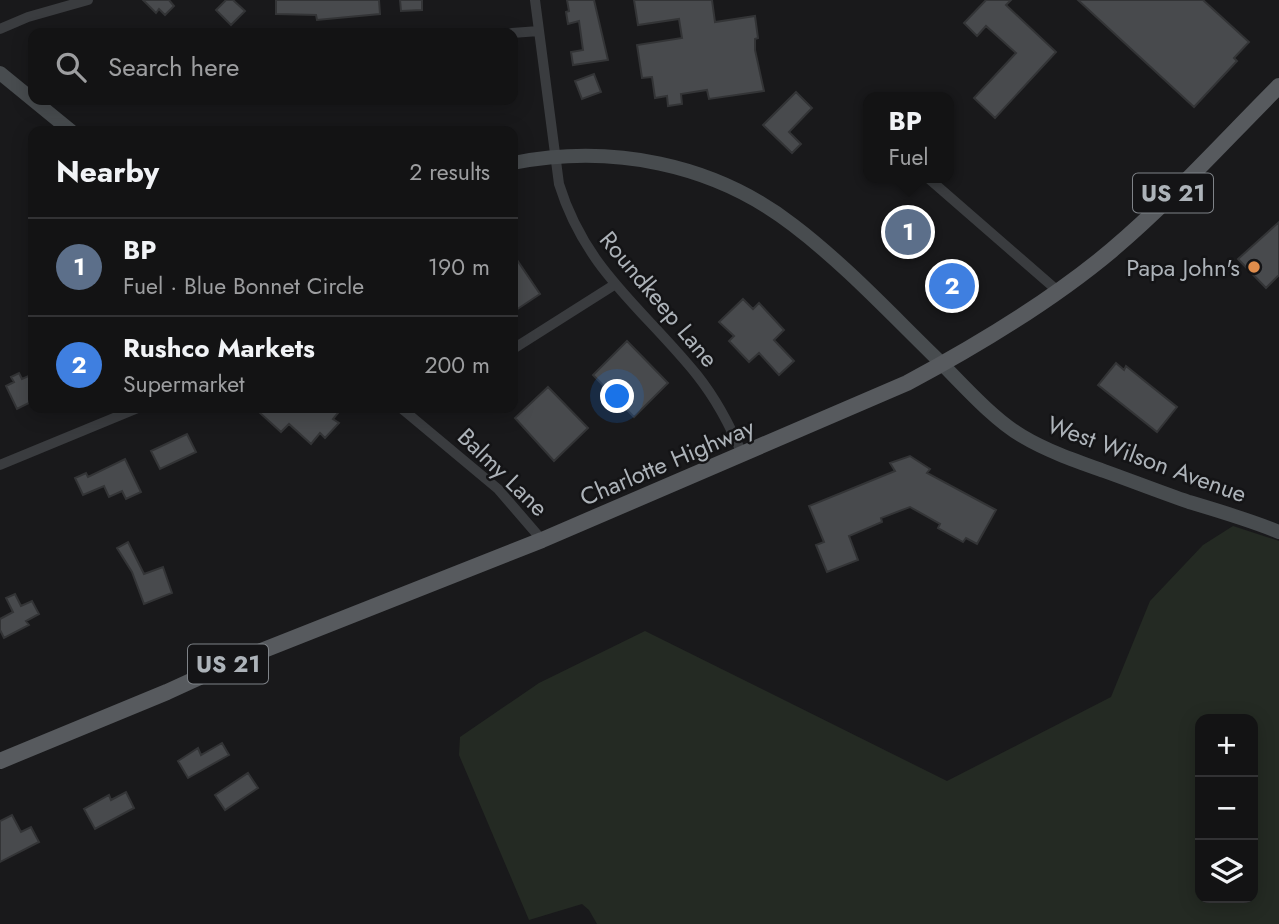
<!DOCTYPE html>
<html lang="en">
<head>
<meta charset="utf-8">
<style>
	body { margin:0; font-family:Jost,sans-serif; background:#202022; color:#f1f3f6 }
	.controls { position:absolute; right:21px; bottom:21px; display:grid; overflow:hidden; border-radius:14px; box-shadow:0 4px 18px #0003 }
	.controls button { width:63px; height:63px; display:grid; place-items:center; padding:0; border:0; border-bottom:2px solid #323234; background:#131314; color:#f1f3f6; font:35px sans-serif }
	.you { position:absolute; left:618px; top:397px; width:24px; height:24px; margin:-18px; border:5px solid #fff; border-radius:50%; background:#1a73e8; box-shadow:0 0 0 10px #1a73e833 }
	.badge { display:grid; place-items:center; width:46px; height:46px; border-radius:50%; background:#0f766e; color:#fff; font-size:23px; font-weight:700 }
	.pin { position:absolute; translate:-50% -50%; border:4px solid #fff; box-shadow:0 2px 7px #0006 }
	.popup { position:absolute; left:863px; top:92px; width:91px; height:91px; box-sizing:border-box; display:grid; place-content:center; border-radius:14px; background:#131314; filter:drop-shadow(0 2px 5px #0005); font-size:23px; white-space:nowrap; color:#9d9ea0 }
	.popup b { font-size:26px; color:#f1f3f6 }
	.popup::after { content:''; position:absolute; left:50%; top:100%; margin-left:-14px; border:14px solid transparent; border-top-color:#131314 }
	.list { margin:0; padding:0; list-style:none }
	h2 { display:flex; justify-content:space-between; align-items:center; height:91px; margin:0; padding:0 28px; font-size:30px }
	h2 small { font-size:23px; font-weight:400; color:#9d9ea0 }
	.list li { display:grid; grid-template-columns:46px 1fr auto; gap:21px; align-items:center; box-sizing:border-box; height:98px; padding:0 28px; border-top:2px solid #323234 }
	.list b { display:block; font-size:26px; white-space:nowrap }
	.list p { margin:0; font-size:23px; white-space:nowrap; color:#9d9ea0 }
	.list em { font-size:23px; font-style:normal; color:#9d9ea0 }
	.icon { flex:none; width:38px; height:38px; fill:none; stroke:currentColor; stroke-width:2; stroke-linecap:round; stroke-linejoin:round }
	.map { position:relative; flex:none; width:1279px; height:924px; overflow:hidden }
	.search { position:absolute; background:#131314; box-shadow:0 4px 18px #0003; left:28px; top:28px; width:490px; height:77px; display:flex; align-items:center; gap:18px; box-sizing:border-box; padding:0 24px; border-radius:14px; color:#9d9ea0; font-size:26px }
	.panel { position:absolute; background:#131314; box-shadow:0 4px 18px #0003; left:28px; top:126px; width:490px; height:287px; border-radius:14px }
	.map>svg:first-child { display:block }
	.green { fill:#242a23; fill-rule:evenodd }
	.building { fill:#484a4d; stroke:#333436; stroke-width:2 }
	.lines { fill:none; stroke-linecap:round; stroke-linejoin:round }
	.street { stroke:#3a3c3f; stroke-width:10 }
	.secondary { stroke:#484c4f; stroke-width:14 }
	.primary { stroke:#575a5e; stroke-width:16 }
	.poi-dot { fill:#e08d4c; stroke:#141416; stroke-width:2.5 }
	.labels { text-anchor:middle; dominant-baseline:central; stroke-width:5; stroke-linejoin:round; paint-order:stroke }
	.shield { fill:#141416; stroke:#7f8388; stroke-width:2 }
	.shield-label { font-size:23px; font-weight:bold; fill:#adb3b9 }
	.poi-label { font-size:24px; fill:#adb3b9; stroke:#141416; text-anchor:end }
	.street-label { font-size:24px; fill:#adb3b9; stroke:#141416 }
</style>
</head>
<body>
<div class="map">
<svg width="1279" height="924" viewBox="0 0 1279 924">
	<rect width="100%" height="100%" fill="#19191b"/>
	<!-- green -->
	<path class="green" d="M 1233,526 L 1279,541 L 1279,924 L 597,924 L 589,910 L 582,904 L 529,920 L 459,755 L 460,737 L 539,683 L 645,631 L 947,781 L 1111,697 L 1150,601 L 1203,545 ZM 1200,719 L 1253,719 L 1253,898 L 1200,898 Z"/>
	<!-- building -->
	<path class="building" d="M 143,0 L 169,0 L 174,6 L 165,15 L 159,9 L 156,13 Z
		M 226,0 L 233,0 L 245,11 L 231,25 L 216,10 Z
		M 276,0 L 379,0 L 380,14 L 317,20 L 316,15 L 276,14 Z
		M 400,0 L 422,0 L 422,10 L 401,11 Z
		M 567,0 L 594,0 L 608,60 L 573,65 L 571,52 L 583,50 L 579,21 L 568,24 L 566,12 L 569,11 Z
		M 634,0 L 712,0 L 715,22 L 755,16 L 758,38 L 755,39 L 755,50 L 764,91 L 709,99 L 707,90 L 681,94 L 682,104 L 668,106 L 667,96 L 655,98 L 652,77 L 642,78 L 637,45 L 682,38 L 679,19 L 638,25 Z
		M 986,0 L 1011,0 L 1006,5 L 1056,52 L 995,118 L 974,98 L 1016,53 L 986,26 L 977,36 L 964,23 Z
		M 1078,0 L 1203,0 L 1249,42 L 1234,58 L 1237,61 L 1194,107 Z
		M 594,74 L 601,92 L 582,99 L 575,81 Z
		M 796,92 L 812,108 L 789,132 L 801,144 L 792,153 L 763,125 Z
		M 1279,222 L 1279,275 L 1266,288 L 1238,259 Z
		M 513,254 L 540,294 L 513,312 Z
		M 743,299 L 753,309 L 759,303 L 784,330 L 774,340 L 794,361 L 779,375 L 759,353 L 749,362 L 729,341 L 734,336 L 719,322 Z
		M 627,341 L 668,383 L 634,417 L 593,375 Z
		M 1116,363 L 1124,370 L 1126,366 L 1177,407 L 1157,432 L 1098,385 Z
		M 19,373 L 22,379 L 33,374 L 33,401 L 17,409 L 6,386 L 14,382 L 11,377 Z
		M 548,387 L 588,428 L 554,461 L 515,418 Z
		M 264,408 L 342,408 L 333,419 L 339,423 L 325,438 L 320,433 L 311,444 L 289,424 L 281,432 L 260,413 Z
		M 187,434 L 196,452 L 160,469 L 151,451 Z
		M 910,456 L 930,469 L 927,473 L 996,510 L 977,544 L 966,538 L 963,542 L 938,528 L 940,524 L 910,507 L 881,518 L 882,522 L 849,536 L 858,560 L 827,572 L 816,545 L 824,542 L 809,506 L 895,471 L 890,463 Z
		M 125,459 L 141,492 L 126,499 L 122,491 L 109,497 L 104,486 L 83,495 L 75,478 L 86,473 L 88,477 Z
		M 128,542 L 144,574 L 163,567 L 172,593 L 144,604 L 132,572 L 117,548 Z
		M 15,594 L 21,606 L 32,601 L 39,614 L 26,621 L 29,625 L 4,638 L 0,630 L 0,619 L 13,612 L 6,598 Z
		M 222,743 L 229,755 L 188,778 L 178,761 L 198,748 L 201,755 Z
		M 248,773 L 258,788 L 225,810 L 215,795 Z
		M 126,792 L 134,808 L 95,829 L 84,809 L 109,795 L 111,800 Z
		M 12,815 L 21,832 L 31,827 L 39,842 L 0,862 L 0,821 Z"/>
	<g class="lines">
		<!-- street -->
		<path class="street" d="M 535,0 L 559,184 C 586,271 643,308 697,375 C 716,399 730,425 742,454
			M 0,29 L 28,17 L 88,0
			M 512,33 L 539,31
			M 928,178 L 1059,292
			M 513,349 L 614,285
			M 401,408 L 498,489 L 542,540
			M 0,465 L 138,408"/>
		<!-- secondary -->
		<path class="secondary" d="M 0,73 L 71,131
			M 513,163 C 611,144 713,163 793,225 C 843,263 887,310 932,354 C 958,379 991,418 1022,436 C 1047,451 1076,461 1104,471 C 1132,481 1160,492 1189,502 C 1219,511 1250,520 1279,532"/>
		<!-- primary -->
		<path class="primary" d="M 0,761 L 167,692 L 226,665 L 542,540 L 907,383 C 978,345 1050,302 1112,250 C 1171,200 1224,141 1279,86"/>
	</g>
	<!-- markers -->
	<circle class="poi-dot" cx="1254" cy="267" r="7"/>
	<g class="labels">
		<!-- shield labels -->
		<g class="shield">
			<rect x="1133" y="173.5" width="80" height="39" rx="5"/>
			<rect x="188" y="644.5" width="80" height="39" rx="5"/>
		</g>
		<g class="shield-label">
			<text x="1173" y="193">US 21</text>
			<text x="228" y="664">US 21</text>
		</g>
		<!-- poi labels -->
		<g class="poi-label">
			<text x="1240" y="267">Papa John's</text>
		</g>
		<!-- street labels -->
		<g class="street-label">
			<text transform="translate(659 299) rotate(50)">Roundkeep Lane</text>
			<text transform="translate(1147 459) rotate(20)">West Wilson Avenue</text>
			<text transform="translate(667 462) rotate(-23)">Charlotte Highway</text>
			<text transform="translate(503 472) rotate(44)">Balmy Lane</text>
		</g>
	</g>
</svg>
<div class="controls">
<button>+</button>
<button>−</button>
<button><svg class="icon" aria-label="layers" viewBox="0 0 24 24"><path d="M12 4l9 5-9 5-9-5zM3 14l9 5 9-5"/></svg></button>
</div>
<div class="you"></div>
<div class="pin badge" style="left:908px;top:232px;background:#5c6f8a">1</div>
<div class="popup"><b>BP</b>Fuel</div>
<div class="pin badge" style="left:952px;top:286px;background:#3f7fe0">2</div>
<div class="search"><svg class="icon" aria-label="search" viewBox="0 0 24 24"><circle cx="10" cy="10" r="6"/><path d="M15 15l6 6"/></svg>Search here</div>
<section class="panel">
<h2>Nearby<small>2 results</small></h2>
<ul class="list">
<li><span class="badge" style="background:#5c6f8a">1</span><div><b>BP</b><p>Fuel · Blue Bonnet Circle</p></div><em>190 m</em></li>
<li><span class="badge" style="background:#3f7fe0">2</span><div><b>Rushco Markets</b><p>Supermarket</p></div><em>200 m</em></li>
</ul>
</section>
</div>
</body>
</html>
